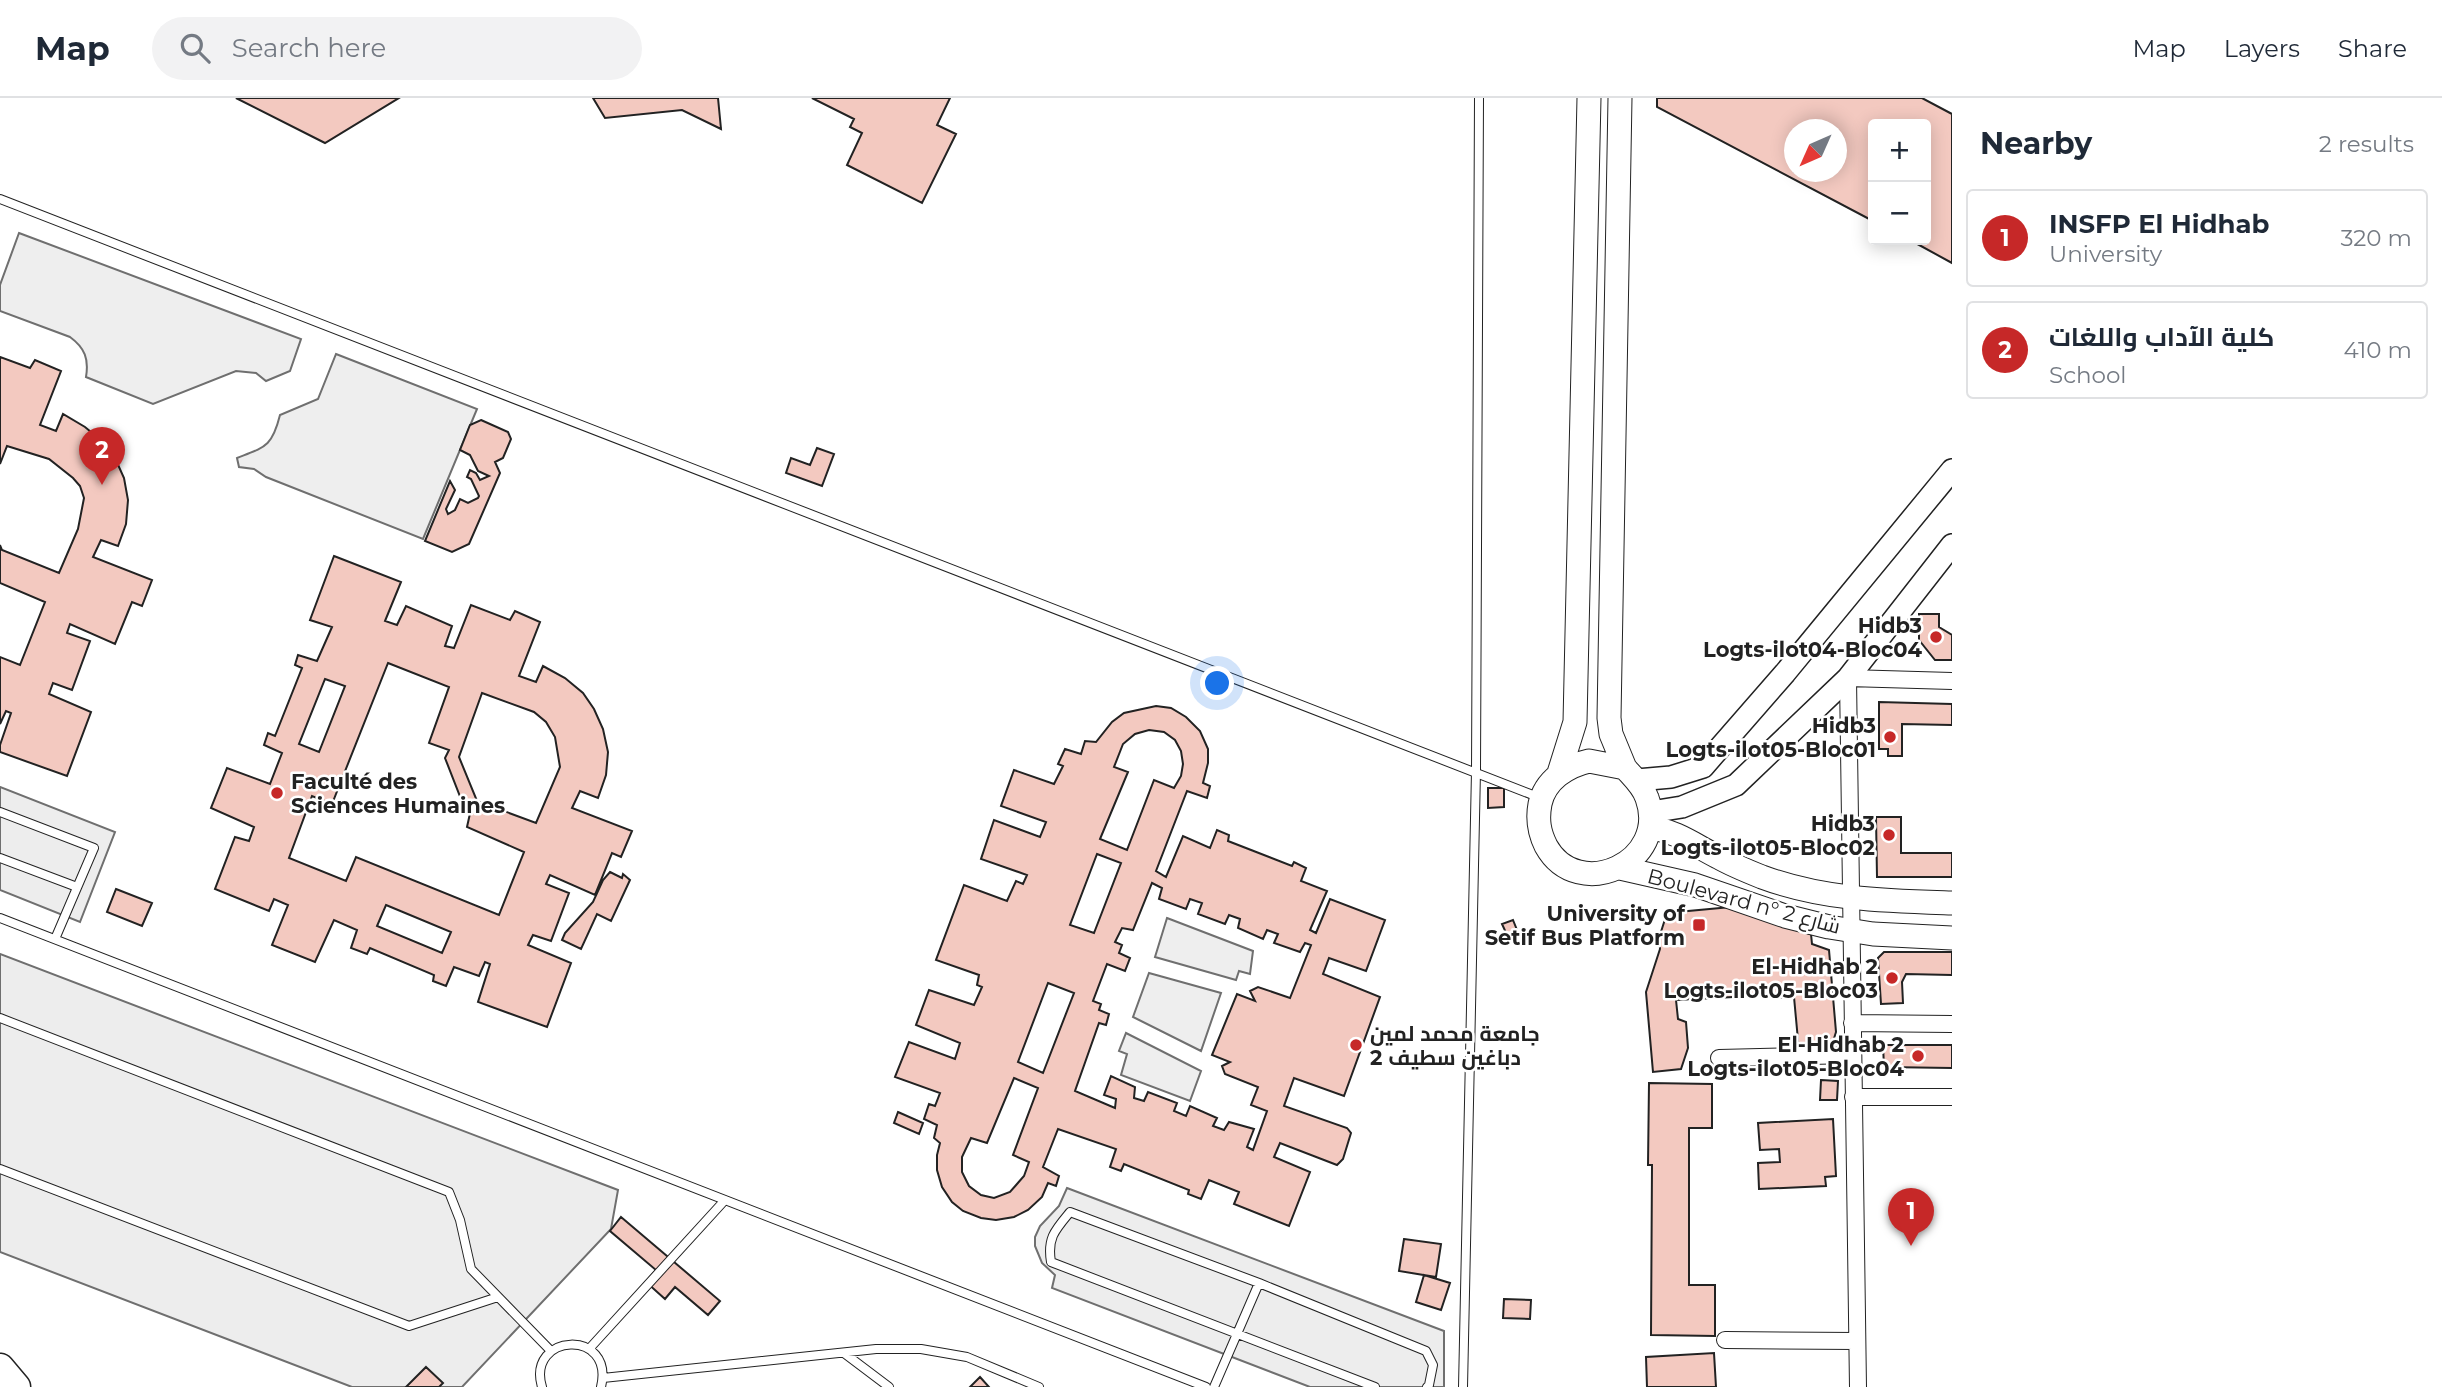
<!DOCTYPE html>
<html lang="en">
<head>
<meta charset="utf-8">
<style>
	body { margin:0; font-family:Montserrat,Cairo,sans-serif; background:#f2f2f3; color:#1f2937 }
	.controls { position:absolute; right:21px; top:21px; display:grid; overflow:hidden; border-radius:7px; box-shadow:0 4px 18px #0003 }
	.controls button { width:63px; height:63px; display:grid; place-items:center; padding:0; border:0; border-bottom:2px solid #e0e1e3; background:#fff; color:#1f2937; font:35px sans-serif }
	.compass { position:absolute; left:1784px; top:21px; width:63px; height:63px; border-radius:50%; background:#fff; box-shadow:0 4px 18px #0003; rotate:225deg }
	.you { position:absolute; left:1218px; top:586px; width:24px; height:24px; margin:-18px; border:5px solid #fff; border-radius:50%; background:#1a73e8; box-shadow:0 0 0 10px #1a73e833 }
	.badge { display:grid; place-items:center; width:46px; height:46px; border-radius:50%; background:#c62828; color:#fff; font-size:23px; font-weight:700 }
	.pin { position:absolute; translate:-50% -58px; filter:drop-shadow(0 2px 4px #0008) }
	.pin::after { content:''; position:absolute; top:37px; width:24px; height:21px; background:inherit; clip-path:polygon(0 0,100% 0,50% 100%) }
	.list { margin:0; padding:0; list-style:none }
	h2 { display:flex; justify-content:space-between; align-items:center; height:91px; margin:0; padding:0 28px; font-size:30px }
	h2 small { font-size:23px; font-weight:400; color:#747a83 }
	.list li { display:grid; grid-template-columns:46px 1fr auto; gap:21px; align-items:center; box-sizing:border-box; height:98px; margin:0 14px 14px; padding:0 14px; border:2px solid #e0e1e3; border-radius:7px }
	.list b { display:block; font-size:26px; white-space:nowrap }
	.list p { margin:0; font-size:23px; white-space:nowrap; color:#747a83 }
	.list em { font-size:23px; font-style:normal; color:#747a83 }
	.icon { flex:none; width:38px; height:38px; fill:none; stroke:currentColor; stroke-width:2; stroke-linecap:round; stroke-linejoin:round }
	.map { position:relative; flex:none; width:1952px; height:1289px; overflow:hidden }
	header { display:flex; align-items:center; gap:42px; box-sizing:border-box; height:98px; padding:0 35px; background:#fff; border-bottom:2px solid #e0e1e3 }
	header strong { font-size:33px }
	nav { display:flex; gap:38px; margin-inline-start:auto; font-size:24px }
	.search { width:490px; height:63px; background:#f2f2f3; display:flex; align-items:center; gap:18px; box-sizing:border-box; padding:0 24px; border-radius:38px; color:#747a83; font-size:26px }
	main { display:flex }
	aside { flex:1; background:#fff }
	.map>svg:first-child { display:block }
	.green { fill:#eee; stroke:#6f6f6f; stroke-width:2 }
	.parking { fill:#ededed; stroke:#6f6f6f; stroke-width:2 }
	.building { fill:#f3c9c0; stroke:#222; stroke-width:2; fill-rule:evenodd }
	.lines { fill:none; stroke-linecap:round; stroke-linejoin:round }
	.service-casing { stroke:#222; stroke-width:10 }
	.minor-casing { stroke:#222; stroke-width:18 }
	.tertiary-casing { stroke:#222; stroke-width:24 }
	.secondary-casing { stroke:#222; stroke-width:25 }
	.trunk-casing { stroke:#222; stroke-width:31 }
	.service { stroke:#fff; stroke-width:8 }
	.minor { stroke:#fff; stroke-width:16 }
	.tertiary { stroke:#fff; stroke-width:21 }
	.secondary { stroke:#fff; stroke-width:23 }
	.trunk { stroke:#fff; stroke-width:28 }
	.poi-dot { fill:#c62828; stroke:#fff; stroke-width:2.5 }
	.labels { text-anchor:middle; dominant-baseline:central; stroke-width:5; stroke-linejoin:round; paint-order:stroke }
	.poi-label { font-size:21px; font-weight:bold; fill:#222; stroke:#fff; text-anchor:end }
	.street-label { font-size:21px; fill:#222; stroke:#fff }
</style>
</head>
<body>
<header>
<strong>Map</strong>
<div class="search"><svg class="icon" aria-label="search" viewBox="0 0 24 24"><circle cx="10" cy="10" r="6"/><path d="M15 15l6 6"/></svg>Search here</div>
<nav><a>Map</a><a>Layers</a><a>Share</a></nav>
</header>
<main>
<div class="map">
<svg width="1952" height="1289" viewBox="0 0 1952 1289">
	<rect width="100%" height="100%" fill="#fff"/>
	<!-- green -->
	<path class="green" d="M 19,135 L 301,241 L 290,273 L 266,283 L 256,275 L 236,273 L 153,306 L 86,279 C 89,261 85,250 70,239 L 0,213 L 0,187 Z
		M 336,256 L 477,311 L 423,441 L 266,379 L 254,371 L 239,369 L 237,360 C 265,349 272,349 280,317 L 318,301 Z
		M 1167,820 L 1253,853 L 1250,876 L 1239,873 L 1236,882 L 1155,859 Z
		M 1149,875 L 1221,895 L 1201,953 L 1133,919 Z
		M 1126,935 L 1201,973 L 1190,1003 L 1121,977 L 1127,956 L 1119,953 Z"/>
	<!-- parking -->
	<path class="parking" d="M 0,689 L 115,734 L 80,824 L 0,792 Z
		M 0,856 L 618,1092 L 611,1131 L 462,1289 L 352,1289 L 0,1154 Z
		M 1067,1090 L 1444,1233 L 1444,1289 L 1310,1289 L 1052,1190 L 1055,1177 L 1042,1165 L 1035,1148 L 1035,1139 L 1040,1128 L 1059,1108 Z"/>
	<!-- building -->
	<path class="building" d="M 236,0 L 399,0 L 325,45 Z
		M 593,0 L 718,0 L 721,31 L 682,12 L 605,20 Z
		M 812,0 L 950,0 L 937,27 L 956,36 L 922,105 L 847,67 L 862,35 L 850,29 L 854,21 Z
		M 1657,0 L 1922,0 L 1952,16 L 1952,165 L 1910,142 L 1926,142 L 1926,26 L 1873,26 L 1873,123 L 1657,9 ZM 1794,32 L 1836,32 L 1836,74 L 1794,74 Z
		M 0,259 L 30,270 L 35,262 L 61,273 L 40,327 L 56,333 L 63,316 L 85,329 L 103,344 L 115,360 L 124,380 L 128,402 L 126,426 L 118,448 L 101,442 L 93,459 L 152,482 L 142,508 L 132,504 L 115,546 L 70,526 L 67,535 L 90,543 L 72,592 L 53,585 L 49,596 L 91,614 L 67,678 L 0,654 L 0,647 L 11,615 L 6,613 L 0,626 L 0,559 L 20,567 L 45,504 L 0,485 L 0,447 L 2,452 L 59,475 L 78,431 L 84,400 L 80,388 L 73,380 L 49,361 L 7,348 L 0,366 Z
		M 481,322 L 508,334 L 511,341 L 503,360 L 495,364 L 500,375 L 469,446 L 452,454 L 425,443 L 450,383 L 455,392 L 446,411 L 448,416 L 455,412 L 460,401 L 468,405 L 478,400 L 479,398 L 471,381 L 467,379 L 470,372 L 476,375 L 480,382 L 489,378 L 478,373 L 470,357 L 460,352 L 470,327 Z
		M 817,350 L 834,356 L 822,388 L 786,375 L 791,360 L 810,367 Z
		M 334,458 L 401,484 L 385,523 L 397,527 L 406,508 L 452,528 L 445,548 L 454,550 L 471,507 L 510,522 L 515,513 L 540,524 L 519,578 L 536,584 L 543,568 L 565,580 L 583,595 L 594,611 L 603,631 L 608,654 L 606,677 L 598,700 L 580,693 L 572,710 L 632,733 L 621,759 L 612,755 L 595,797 L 550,777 L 546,786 L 569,795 L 551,843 L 533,837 L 528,847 L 571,865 L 547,929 L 478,904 L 490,866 L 485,864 L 479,878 L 454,869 L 446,888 L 433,883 L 434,877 L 370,850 L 367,856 L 351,850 L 357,832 L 334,822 L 315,864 L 272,847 L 288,807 L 274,801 L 269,813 L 215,791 L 235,739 L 249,743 L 254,729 L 211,710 L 227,670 L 270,686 L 282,655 L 264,647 L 268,635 L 275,638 L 302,570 L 295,567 L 298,557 L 317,563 L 332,529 L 310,522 ZM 388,565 L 449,589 L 429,645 L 449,652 L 445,660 L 463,706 L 471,711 L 467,729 L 524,754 L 499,817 L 356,759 L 346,783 L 289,760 L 312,698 L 332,706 ZM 325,581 L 345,588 L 319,654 L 299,646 ZM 482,595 L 534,614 L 546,624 L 555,639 L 560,669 L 536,725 L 477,703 L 459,659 ZM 386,807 L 451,834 L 442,855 L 377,828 Z
		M 1919,516 L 1939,516 L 1939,529 L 1952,537 L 1952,562 L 1935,562 L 1919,542 Z
		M 1879,604 L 1952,606 L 1952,627 L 1902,626 L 1902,658 L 1888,658 L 1888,651 L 1879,651 Z
		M 1156,608 L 1171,610 L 1186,619 L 1200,633 L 1208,651 L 1208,665 L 1203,685 L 1210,688 L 1207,700 L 1187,693 L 1156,773 L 1166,779 L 1183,738 L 1210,750 L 1217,732 L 1229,737 L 1228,743 L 1292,768 L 1294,764 L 1306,770 L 1301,783 L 1327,793 L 1310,832 L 1316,835 L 1330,801 L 1385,822 L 1366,873 L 1329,860 L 1323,876 L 1380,899 L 1344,998 L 1294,980 L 1284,1008 L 1347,1030 L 1351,1035 L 1343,1061 L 1337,1067 L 1280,1045 L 1274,1059 L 1310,1074 L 1289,1128 L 1234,1106 L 1239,1094 L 1209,1082 L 1201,1101 L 1188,1096 L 1189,1092 L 1124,1066 L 1121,1073 L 1110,1069 L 1116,1051 L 1058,1031 L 1043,1069 L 1059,1078 L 1056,1088 L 1048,1085 L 1042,1099 L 1028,1112 L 1014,1119 L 996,1122 L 981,1120 L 963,1113 L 952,1104 L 942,1089 L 937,1072 L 937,1057 L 940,1045 L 934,1040 L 937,1027 L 924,1021 L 929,1006 L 935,1008 L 940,995 L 895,979 L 909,944 L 955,961 L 960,945 L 916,927 L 929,892 L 974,907 L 982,889 L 977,887 L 979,877 L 936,862 L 964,787 L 1007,803 L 1016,783 L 1023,786 L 1027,777 L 981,761 L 994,722 L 1040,739 L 1046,724 L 1001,708 L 1014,672 L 1054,686 L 1063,668 L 1058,666 L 1065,651 L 1081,656 L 1085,643 L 1096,644 L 1112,624 L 1124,615 ZM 1149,632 L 1164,634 L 1175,642 L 1181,653 L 1183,666 L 1181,678 L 1174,690 L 1154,682 L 1127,752 L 1100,741 L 1128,674 L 1114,669 L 1123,646 L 1135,636 ZM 1097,756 L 1121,765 L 1094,835 L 1070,827 ZM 1152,785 L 1162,790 L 1159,801 L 1186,811 L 1190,801 L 1202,805 L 1198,816 L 1225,826 L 1229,817 L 1240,821 L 1238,830 L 1263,841 L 1267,832 L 1278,836 L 1274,845 L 1300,854 L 1305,845 L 1311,847 L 1290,900 L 1258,889 L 1250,893 L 1255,903 L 1237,896 L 1212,957 L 1230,964 L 1222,968 L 1225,976 L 1258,989 L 1251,1007 L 1267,1013 L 1253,1052 L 1247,1049 L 1254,1031 L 1229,1024 L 1224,1032 L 1213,1028 L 1217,1020 L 1190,1008 L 1186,1018 L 1174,1013 L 1177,1005 L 1148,994 L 1144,1003 L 1134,1000 L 1135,989 L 1111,978 L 1104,997 L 1116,1001 L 1115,1010 L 1075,993 L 1099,925 L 1106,927 L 1109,916 L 1099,912 L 1101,906 L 1093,903 L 1107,866 L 1125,873 L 1130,860 L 1119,855 L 1122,847 L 1115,844 L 1122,830 L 1133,832 ZM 1048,885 L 1074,895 L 1043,975 L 1018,964 ZM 1014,980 L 1038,990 L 1013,1057 L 1029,1064 L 1024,1078 L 1010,1094 L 994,1100 L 981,1097 L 969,1088 L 962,1074 L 962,1059 L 971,1040 L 987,1045 Z
		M 1488,690 L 1504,690 L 1504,709 L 1488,710 Z
		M 1876,719 L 1901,719 L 1901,755 L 1952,755 L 1952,779 L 1877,779 Z
		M 610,774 L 622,780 L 623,776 L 630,782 L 611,823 L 597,816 L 581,851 L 562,842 L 565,835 L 593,804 L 603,782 Z
		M 116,791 L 152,805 L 142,828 L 107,814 Z
		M 1731,809 L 1811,836 L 1812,846 L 1829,852 L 1836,934 L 1831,950 L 1799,953 L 1794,899 L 1783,900 L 1772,897 L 1676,902 L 1678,921 L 1686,924 L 1688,950 L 1681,971 L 1653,974 L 1646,894 L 1660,851 L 1659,840 L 1667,815 Z
		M 1513,822 L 1517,832 L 1507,837 L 1502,826 Z
		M 1884,854 L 1952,854 L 1952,877 L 1906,876 L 1902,884 L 1903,905 L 1881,906 L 1878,860 Z
		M 1883,947 L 1952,947 L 1952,970 L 1884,969 Z
		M 1821,982 L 1838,983 L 1837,1002 L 1820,1002 Z
		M 1649,985 L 1712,986 L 1712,1030 L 1689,1030 L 1689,1187 L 1715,1187 L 1715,1238 L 1651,1237 L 1652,1067 L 1648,1067 Z
		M 898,1014 L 923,1025 L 919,1036 L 894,1025 Z
		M 1833,1021 L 1836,1078 L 1825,1079 L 1826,1088 L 1759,1091 L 1758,1065 L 1780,1064 L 1779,1051 L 1760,1052 L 1758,1025 Z
		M 621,1119 L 720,1203 L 708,1217 L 675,1189 L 665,1201 L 646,1184 L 656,1172 L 610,1133 Z
		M 1404,1141 L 1441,1146 L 1436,1179 L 1399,1173 Z
		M 1424,1177 L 1450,1185 L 1441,1212 L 1416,1204 Z
		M 1504,1201 L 1531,1202 L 1530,1221 L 1503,1220 Z
		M 1714,1255 L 1716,1289 L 1647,1289 L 1646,1259 Z
		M 426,1269 L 443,1285 L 439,1289 L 406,1289 Z
		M 980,1279 L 989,1289 L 970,1289 Z"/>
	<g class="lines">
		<!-- service casing -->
		<g class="service-casing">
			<path id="service" d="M 0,101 L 1538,699
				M 0,714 L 94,750 L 55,841
				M 0,760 L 77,789
				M 0,820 L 1206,1289
				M 0,920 L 449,1094 L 460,1122 L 471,1171 L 551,1253
				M 0,1071 L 409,1228 L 498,1199
				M 589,1251 L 725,1102
				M 844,1255 L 889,1289
				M 603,1280 L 876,1251 L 921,1251 L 967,1259 L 1039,1289
				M 542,1289 C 526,1235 615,1230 601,1289
				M 1214,1289 L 1259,1185
				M 1375,1289 L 1051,1164 C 1047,1140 1055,1132 1070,1114 L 1259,1185 L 1426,1253 L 1433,1267 L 1429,1287 L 1427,1289
				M 1463,1289 L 1476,673 L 1479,0"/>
		</g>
		<!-- minor casing -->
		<g class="minor-casing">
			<path id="minor" d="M 1852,925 L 1952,926
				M 1719,960 L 1852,957
				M 1853,999 L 1952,999
				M 1725,1242 L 1857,1243
				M 1858,1289 L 1848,580 L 1952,583"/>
		</g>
		<!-- tertiary casing -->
		<g class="tertiary-casing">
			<path id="tertiary" d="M 1637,682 L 1671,679 L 1703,669 L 1785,575 L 1952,372
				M 1651,714 L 1682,709 L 1736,687 L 1848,580 L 1952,447"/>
		</g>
		<!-- secondary casing -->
		<g class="secondary-casing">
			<path id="secondary" d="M 1620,0 L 1609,620 L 1611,636 L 1625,670
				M 1589,663 L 1625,670 C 1633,679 1643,688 1647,700 C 1670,764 1578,806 1546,748 C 1539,734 1537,722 1540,706 C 1545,682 1567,668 1589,663 Z
				M 1559,675 L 1575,624 L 1589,0
				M 1650,730 C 1675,732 1696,748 1718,759 C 1732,767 1747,773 1762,779 C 1824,802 1887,803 1952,805
				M 1620,770 L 1695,787 L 1785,818 L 1829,829 L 1873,836 L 1952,840"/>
		</g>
		<!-- trunk casing -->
		<g class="trunk-casing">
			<path id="trunk" d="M 0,1270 L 16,1289"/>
		</g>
		<!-- service -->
		<use href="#service" class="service"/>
		<!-- minor -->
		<use href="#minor" class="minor"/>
		<!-- tertiary -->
		<use href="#tertiary" class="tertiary"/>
		<!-- secondary -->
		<use href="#secondary" class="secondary"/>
		<!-- trunk -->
		<use href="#trunk" class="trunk"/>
	</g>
	<!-- markers -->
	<g class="poi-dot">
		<circle cx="1936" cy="539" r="7"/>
		<circle cx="1890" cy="639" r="7"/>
		<circle cx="277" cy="695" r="7"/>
		<circle cx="1889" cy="737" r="7"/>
		<rect x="1692" y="820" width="14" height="14" rx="3.5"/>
		<circle cx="1892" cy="880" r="7"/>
		<circle cx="1356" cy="947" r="7"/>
		<circle cx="1918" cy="958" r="7"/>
	</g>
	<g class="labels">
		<!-- poi labels -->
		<g class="poi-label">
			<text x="1922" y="527">Hidb3<tspan x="1922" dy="24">Logts-ilot04-Bloc04</tspan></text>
			<text x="1876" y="627">Hidb3<tspan x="1876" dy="24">Logts-ilot05-Bloc01</tspan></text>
			<text x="291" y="683" text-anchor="start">Faculté des<tspan x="291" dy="24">Sciences Humaines</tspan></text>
			<text x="1875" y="725">Hidb3<tspan x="1875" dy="24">Logts-ilot05-Bloc02</tspan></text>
			<text x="1685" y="815">University of<tspan x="1685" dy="24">Setif Bus Platform</tspan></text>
			<text x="1878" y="868">El-Hidhab 2<tspan x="1878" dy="24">Logts-ilot05-Bloc03</tspan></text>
			<text x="1370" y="935" text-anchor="start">جامعة محمد لمين<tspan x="1370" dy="24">دباغين سطيف 2</tspan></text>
			<text x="1904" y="946">El-Hidhab 2<tspan x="1904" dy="24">Logts-ilot05-Bloc04</tspan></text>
		</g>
		<!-- street labels -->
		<g class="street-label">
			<text transform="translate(1744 803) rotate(15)">Boulevard n° شارع 2</text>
		</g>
	</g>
</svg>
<div class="controls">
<button>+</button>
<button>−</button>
</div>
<svg class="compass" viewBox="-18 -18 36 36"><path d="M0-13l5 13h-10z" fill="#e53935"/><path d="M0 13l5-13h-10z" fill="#747a83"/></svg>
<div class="you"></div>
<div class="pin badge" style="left:1911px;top:1148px">1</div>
<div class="pin badge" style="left:102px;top:387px">2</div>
</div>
<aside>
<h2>Nearby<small>2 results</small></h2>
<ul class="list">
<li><span class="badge">1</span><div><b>INSFP El Hidhab</b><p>University</p></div><em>320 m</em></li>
<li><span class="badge">2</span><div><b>كلية الآداب واللغات</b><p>School</p></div><em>410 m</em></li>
</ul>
</aside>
</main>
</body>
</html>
